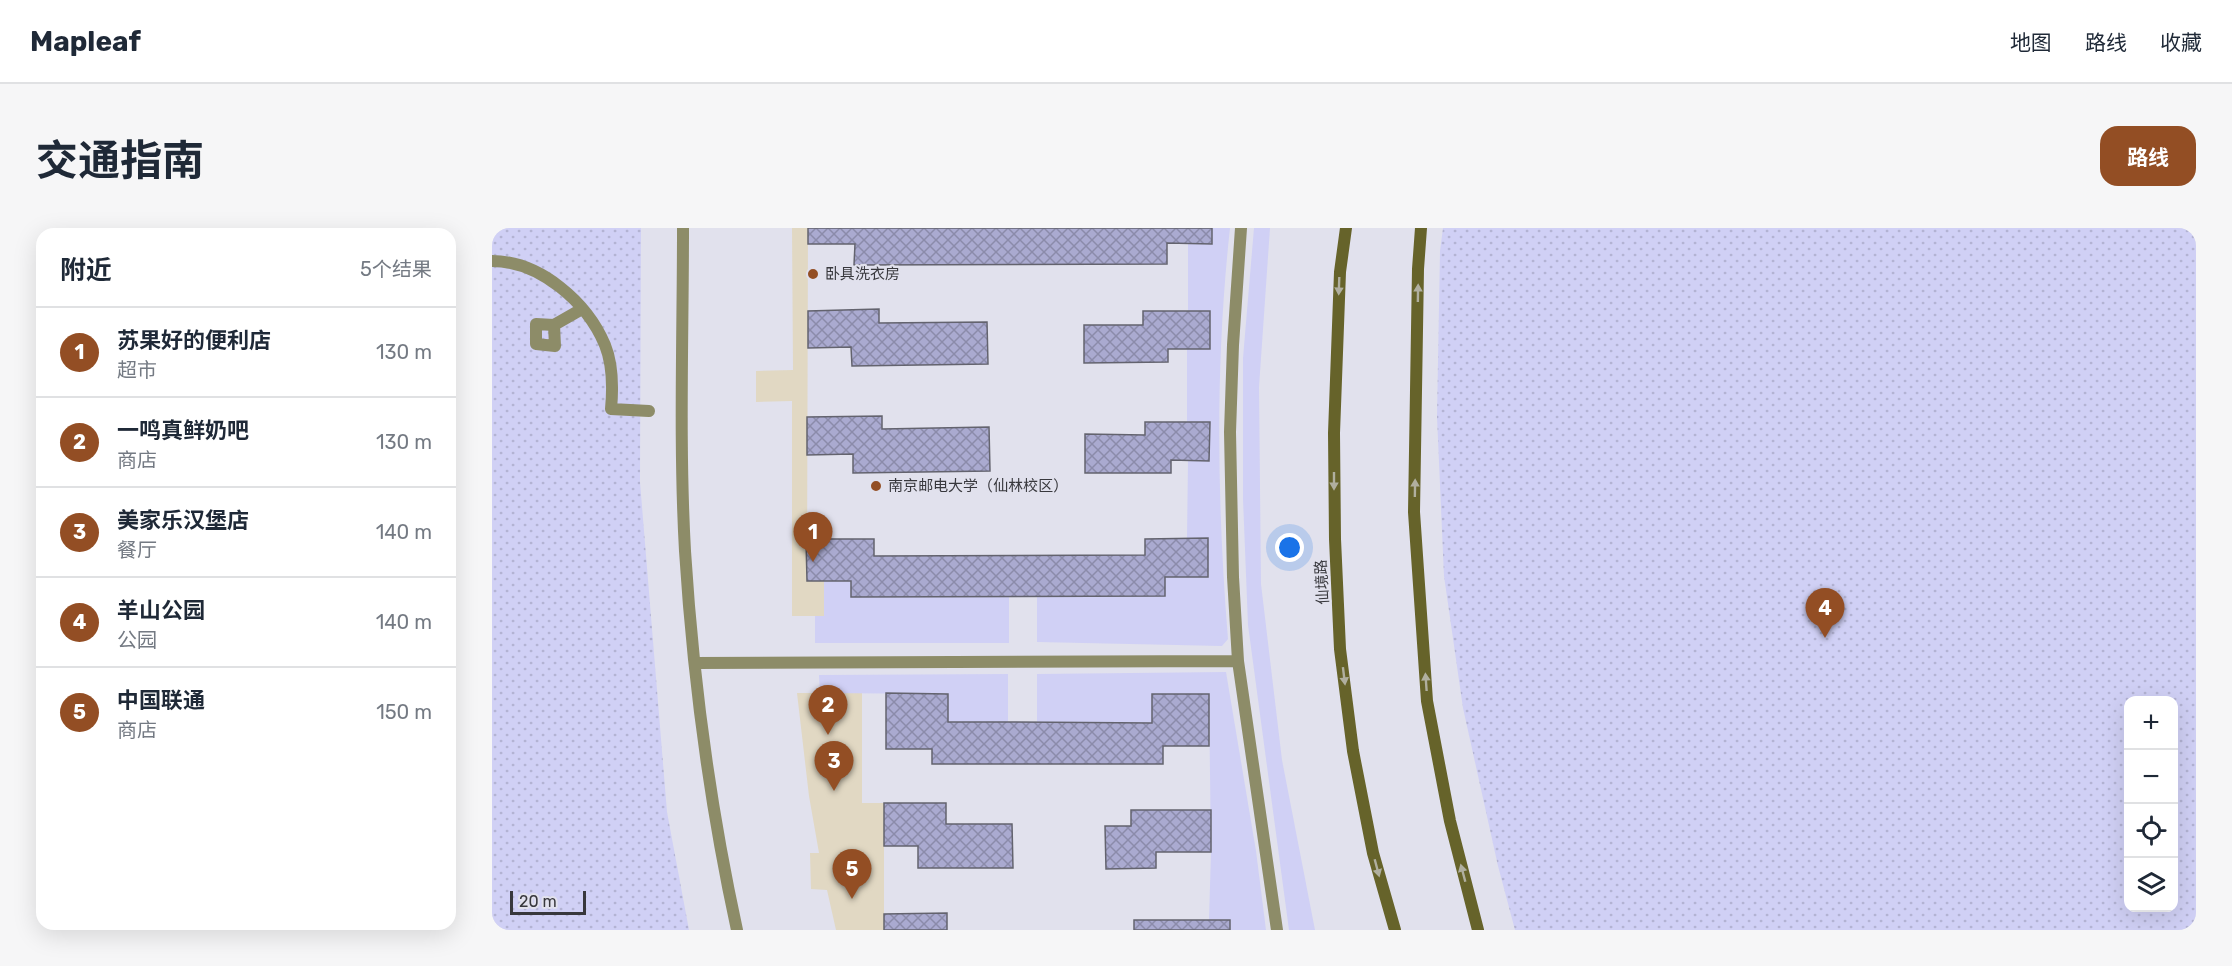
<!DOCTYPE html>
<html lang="zh">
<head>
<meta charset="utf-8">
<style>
	body { margin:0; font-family:Rubik,"Noto Sans SC",sans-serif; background:#f6f6f7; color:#1f2937 }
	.controls { position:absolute; right:18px; bottom:18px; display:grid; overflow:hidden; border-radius:12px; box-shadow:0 6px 24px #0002 }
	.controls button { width:54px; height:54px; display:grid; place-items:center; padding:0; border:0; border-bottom:2px solid #e0e1e3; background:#fff; color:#1f2937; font:30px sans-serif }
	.scale { position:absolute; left:18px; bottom:15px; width:76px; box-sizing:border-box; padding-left:6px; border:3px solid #38383d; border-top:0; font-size:16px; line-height:21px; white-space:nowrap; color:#38383d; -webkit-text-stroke:4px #e1e1ed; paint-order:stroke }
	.you { position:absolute; left:798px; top:320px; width:21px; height:21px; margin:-15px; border:4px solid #fff; border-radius:50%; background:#1a73e8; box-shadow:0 0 0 9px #1a73e833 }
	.badge { display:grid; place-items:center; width:39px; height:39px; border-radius:50%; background:#934e24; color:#fff; font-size:20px; font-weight:700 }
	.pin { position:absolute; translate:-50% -50px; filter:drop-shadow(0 2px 3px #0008) }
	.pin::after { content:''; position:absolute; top:32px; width:21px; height:18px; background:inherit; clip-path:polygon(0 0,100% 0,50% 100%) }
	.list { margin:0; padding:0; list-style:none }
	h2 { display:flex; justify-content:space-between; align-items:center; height:78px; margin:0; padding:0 24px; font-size:26px }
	h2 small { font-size:20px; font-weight:400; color:#747a83 }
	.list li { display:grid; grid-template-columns:39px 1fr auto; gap:18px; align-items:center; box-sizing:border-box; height:90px; padding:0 24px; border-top:2px solid #e0e1e3 }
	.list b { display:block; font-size:22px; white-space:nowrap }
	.list p { margin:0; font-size:20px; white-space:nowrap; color:#747a83 }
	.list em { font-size:20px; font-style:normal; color:#747a83 }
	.icon { flex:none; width:33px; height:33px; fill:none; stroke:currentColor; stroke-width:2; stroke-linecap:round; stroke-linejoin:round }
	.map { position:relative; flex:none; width:1704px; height:702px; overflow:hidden; border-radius:18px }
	header { display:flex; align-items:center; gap:36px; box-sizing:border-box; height:84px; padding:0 30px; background:#fff; border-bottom:2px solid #e0e1e3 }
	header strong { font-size:28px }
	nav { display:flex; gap:33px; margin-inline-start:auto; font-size:21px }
	.intro { display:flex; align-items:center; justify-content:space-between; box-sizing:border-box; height:144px; padding:0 36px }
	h1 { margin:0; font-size:42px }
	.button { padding:15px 27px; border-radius:18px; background:#934e24; color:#fff; font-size:21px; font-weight:700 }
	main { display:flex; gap:36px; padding:0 36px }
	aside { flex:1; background:#fff; border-radius:18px; box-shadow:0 6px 24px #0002 }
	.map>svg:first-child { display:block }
	.commercial { fill:#e1d8c3 }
	.green { fill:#d0d0f5 }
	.park { fill:url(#park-dots); fill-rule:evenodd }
	.building { fill:url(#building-cross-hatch); stroke:#63636e; stroke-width:1.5 }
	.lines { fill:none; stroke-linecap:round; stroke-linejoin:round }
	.lane { stroke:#8d8c68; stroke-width:12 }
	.street { stroke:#8d8c68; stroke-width:12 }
	.secondary { stroke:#66632a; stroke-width:12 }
	.oneway { fill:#b0af9f }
	.poi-dot { fill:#934e24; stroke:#e1e1ed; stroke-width:2 }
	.labels { text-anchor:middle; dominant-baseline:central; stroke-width:4.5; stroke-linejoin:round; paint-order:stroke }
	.poi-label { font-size:15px; fill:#38383d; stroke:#e1e1ed; text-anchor:start }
	.street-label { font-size:15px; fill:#38383d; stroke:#e1e1ed }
</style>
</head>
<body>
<header>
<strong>Mapleaf</strong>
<nav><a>地图</a><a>路线</a><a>收藏</a></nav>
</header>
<div class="intro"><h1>交通指南</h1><a class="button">路线</a></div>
<main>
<aside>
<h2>附近<small>5个结果</small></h2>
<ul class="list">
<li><span class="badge">1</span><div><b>苏果好的便利店</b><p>超市</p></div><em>130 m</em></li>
<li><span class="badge">2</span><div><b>一鸣真鲜奶吧</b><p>商店</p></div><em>130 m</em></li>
<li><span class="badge">3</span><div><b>美家乐汉堡店</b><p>餐厅</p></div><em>140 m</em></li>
<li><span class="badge">4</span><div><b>羊山公园</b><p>公园</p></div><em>140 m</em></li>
<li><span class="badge">5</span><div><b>中国联通</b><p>商店</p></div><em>150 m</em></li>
</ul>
</aside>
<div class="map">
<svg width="1704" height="702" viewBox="0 0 1704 702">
	<defs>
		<pattern id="park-dots" width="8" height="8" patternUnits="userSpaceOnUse" patternTransform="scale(1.5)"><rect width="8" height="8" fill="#d0d0f5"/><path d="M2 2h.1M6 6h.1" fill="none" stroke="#b3b3d3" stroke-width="1.8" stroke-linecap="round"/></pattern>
		<pattern id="building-cross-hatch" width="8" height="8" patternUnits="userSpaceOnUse" patternTransform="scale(1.5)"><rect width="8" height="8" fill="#aaaad0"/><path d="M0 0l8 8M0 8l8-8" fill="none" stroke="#8b8baa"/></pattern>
	</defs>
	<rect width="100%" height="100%" fill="#e1e1ed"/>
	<!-- commercial -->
	<path class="commercial" d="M 300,0 L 316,0 L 315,353 L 332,353 L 332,388 L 300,388 L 300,173 L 264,174 L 264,143 L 301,142 Z
		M 305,465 L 370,465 L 370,575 L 392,575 L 392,702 L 344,702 L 335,662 L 319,661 L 318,625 L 327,625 L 317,568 Z"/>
	<!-- green -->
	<path class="green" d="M 720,0 L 738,0 C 723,136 725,275 736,411 L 730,418 L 545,414 L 545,368 L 673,349 L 716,349 L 716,311 L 695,310 L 696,233 L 717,233 L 718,195 L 695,194 L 695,121 L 718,121 L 696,83 L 696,15 L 720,16 Z
		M 762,0 L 778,0 L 767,159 L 769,356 L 790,532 L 823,702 L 797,702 L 756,397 L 751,271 L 751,130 Z
		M 332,353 L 359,353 L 360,369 L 517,368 L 517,415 L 323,415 L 323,388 L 332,388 Z
		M 734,444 L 764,623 L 774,702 L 738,702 L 737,692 L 717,692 L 719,624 L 717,466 L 660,466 L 660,495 L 545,494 L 545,446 Z
		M 516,446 L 516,494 L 456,494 L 456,466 L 328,465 L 327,447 Z"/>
	<!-- park -->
	<path class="park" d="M 0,0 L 149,0 L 148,254 L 175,584 L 197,702 L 0,702 Z
		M 951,0 L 1704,0 L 1704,702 L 1023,702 L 1006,638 L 971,480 L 952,348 L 945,189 L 948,23 ZM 1682,472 L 1682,680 L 1636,680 L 1636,472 Z"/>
	<!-- building -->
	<path class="building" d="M 316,0 L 720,0 L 720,16 L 675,15 L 675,36 L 362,37 L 363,16 L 316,16 Z
		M 387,81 L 387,95 L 495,94 L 496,136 L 360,138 L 359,119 L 316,120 L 316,83 Z
		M 651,83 L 718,83 L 718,121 L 676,121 L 676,134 L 592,135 L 592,97 L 651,97 Z
		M 390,188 L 390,201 L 497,199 L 498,243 L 361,245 L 361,226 L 315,227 L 315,189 Z
		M 653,194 L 718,194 L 717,233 L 679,232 L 679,245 L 593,245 L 593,206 L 653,207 Z
		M 716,310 L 716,349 L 673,349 L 673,368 L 359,369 L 359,353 L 315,353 L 314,311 L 382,311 L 382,328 L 653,327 L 653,311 Z
		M 394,465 L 456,466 L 456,494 L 516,494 L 660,495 L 660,466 L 717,466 L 717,518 L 671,518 L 671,536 L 440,536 L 440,521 L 394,521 Z
		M 392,575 L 454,575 L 454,596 L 520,596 L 521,640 L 426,640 L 426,618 L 392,618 Z
		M 639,582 L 719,582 L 719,624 L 664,624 L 664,640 L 614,641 L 613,598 L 639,598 Z
		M 455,685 L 455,702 L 392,702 L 392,686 Z
		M 642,692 L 738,692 L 738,702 L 642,702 Z"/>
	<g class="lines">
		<!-- lane -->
		<path class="lane" d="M 191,0 C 191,108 187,216 193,323 C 201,450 218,578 245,702
			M 749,0 L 741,117 L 738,204 L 741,349 L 746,433 L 785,702
			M 203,435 L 746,433"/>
		<!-- street -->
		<path class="street" d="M 0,33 C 48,33 95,74 113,117 C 121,137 121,160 119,181 L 157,183
			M 62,97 L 63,118 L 44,116 L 44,96 L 62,97 L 90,81"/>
		<!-- secondary -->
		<path class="secondary" d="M 854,0 L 848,44 L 842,205 L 843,311 L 848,421 L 861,523 L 881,625 L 903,702
			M 929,0 L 926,41 L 922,284 L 935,473 L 958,593 L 986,702"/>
	</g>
	<!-- one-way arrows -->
	<defs><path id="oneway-solid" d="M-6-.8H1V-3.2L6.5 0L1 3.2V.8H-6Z" transform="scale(1.5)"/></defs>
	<g class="oneway">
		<use href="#oneway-solid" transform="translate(847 58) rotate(92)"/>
		<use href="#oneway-solid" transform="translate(926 65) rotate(-89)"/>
		<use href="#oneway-solid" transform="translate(842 253) rotate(90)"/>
		<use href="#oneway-solid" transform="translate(923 260) rotate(-89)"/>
		<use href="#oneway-solid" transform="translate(852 448) rotate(83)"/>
		<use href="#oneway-solid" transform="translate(934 454) rotate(-94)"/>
		<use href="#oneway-solid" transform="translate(885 640) rotate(75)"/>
		<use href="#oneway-solid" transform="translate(971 645) rotate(-105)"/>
	</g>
	<!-- markers -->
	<g class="poi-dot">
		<circle cx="321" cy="46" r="6"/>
		<circle cx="384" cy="258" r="6"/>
	</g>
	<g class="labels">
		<!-- poi labels -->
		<g class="poi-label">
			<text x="333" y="46">卧具洗衣房</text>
			<text x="396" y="258">南京邮电大学（仙林校区）</text>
		</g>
		<!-- street labels -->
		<g class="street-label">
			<text transform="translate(830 354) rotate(-93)">仙境路</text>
		</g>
	</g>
</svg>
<div class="controls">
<button>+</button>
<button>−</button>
<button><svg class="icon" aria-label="locate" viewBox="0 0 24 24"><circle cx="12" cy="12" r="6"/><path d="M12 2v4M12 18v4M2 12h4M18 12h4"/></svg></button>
<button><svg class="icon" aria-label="layers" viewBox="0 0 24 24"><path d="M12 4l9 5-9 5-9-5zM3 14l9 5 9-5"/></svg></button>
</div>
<div class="scale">20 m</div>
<div class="you"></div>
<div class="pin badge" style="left:321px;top:334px">1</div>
<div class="pin badge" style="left:336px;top:507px">2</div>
<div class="pin badge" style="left:342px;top:563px">3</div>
<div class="pin badge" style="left:1333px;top:410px">4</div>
<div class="pin badge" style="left:360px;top:671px">5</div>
</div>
</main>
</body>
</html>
